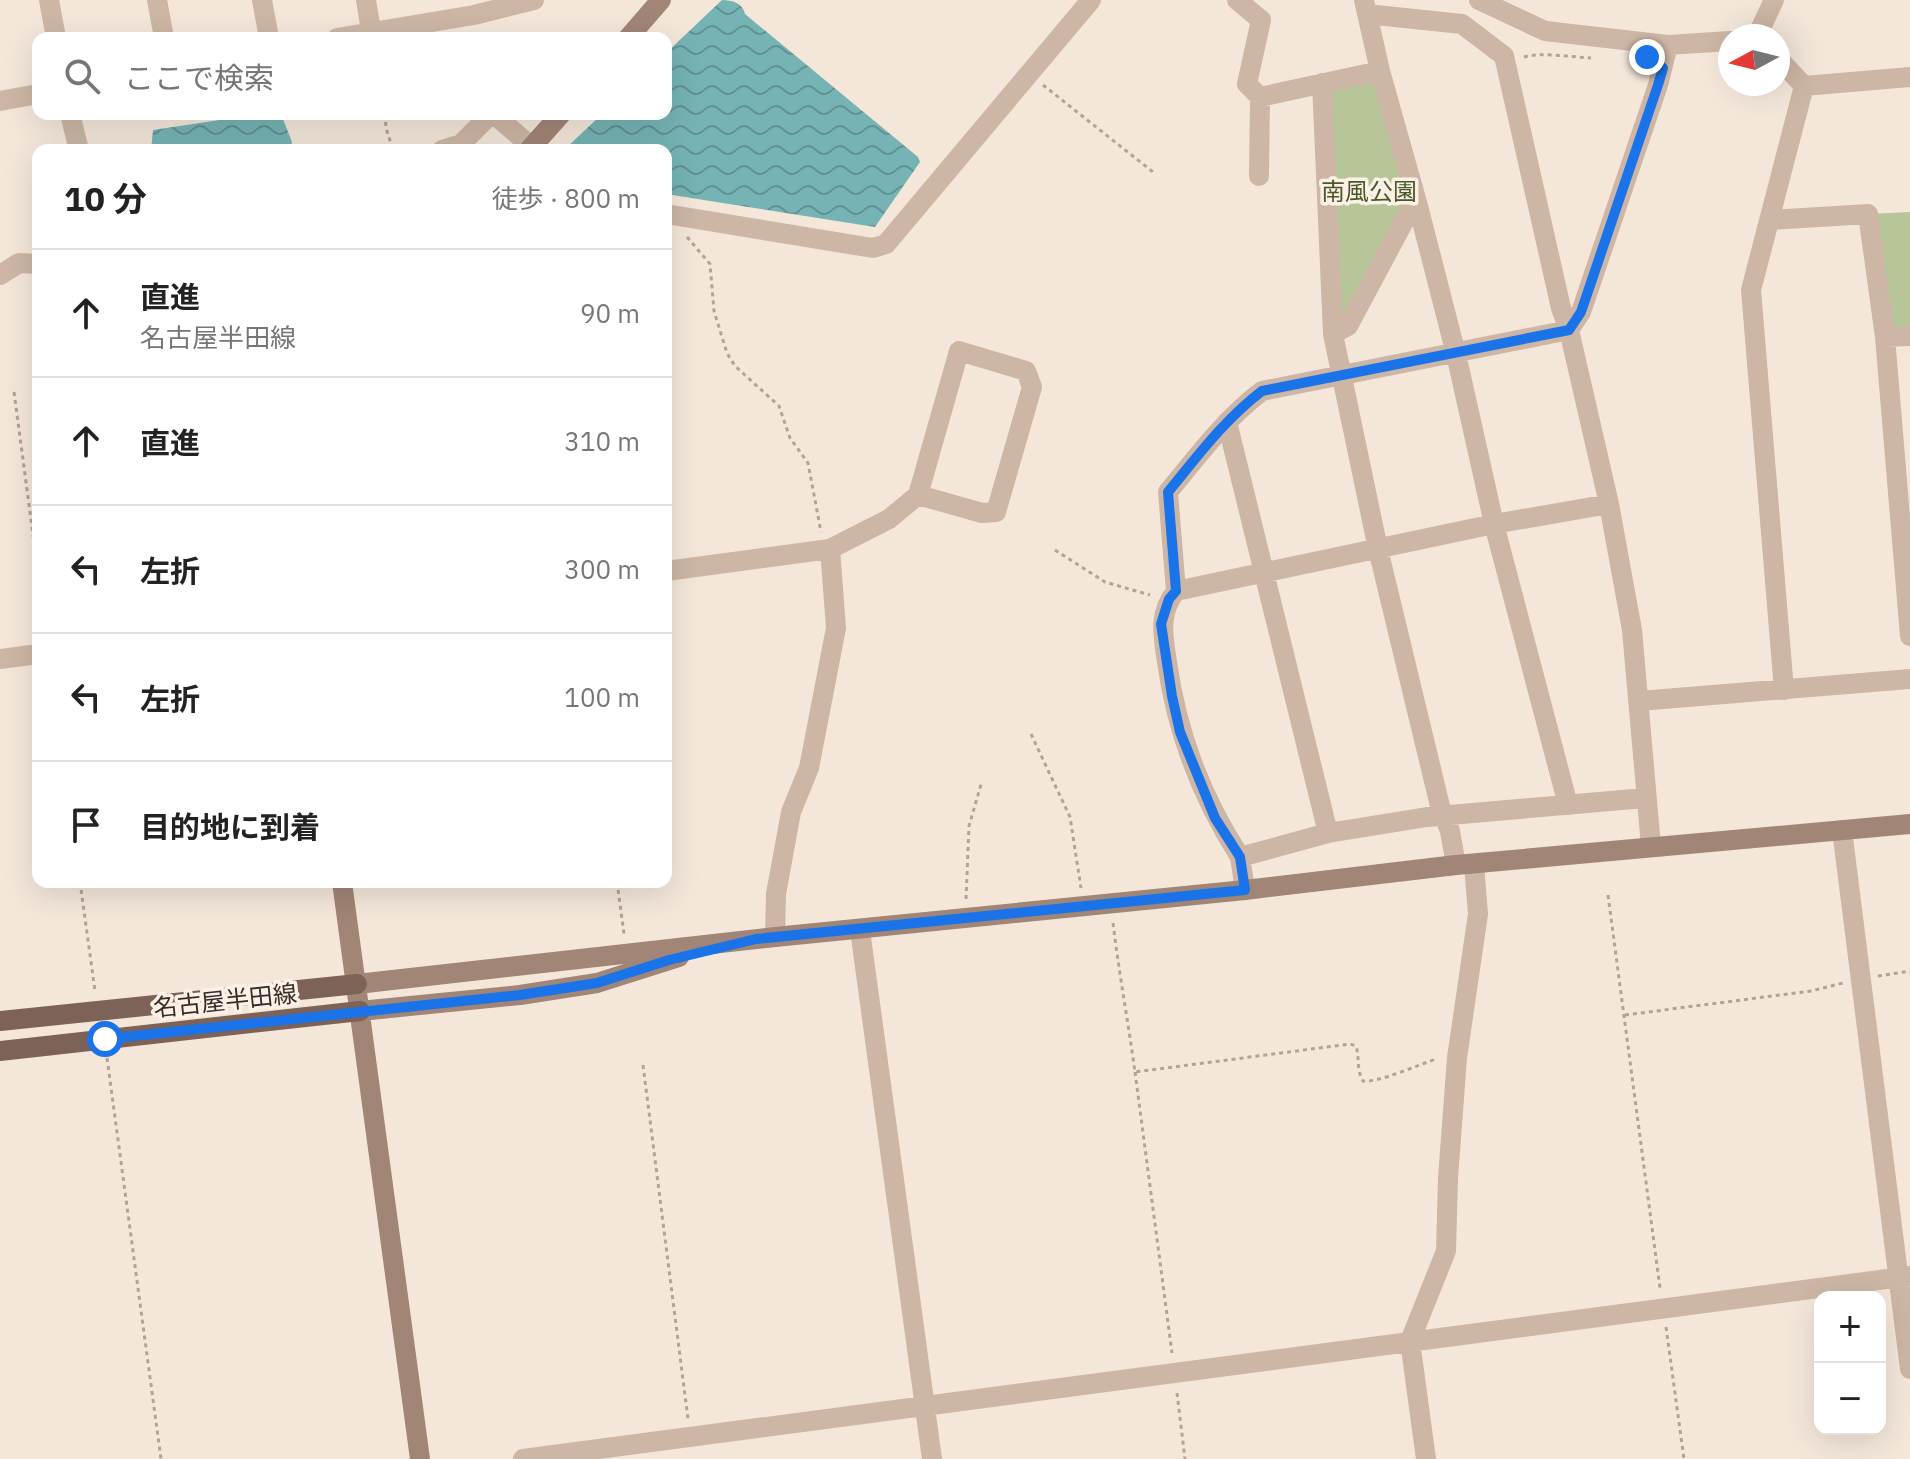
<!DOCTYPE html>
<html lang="ja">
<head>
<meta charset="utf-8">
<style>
	body { margin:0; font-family:"IBM Plex Sans","Noto Sans JP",sans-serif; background:#f6f6f6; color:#222 }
	.controls { position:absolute; right:24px; bottom:24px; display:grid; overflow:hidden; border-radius:16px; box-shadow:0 8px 32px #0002 }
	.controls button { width:72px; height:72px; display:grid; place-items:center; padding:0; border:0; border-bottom:2px solid #e0e0e0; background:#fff; color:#222; font:40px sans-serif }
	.compass { position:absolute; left:1718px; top:24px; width:72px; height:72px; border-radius:50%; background:#fff; box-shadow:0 8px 32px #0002; rotate:263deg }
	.stop { position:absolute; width:24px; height:24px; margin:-18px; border:6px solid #1a73e8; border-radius:50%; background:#fff }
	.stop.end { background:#1a73e8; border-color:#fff; box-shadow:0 2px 8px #0008 }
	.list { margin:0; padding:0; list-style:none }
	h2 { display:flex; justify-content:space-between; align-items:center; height:104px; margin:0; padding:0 32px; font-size:34px }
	h2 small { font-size:26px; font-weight:400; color:#767676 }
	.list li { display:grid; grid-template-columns:52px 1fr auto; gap:24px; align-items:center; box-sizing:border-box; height:128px; padding:0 32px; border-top:2px solid #e0e0e0 }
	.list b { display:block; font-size:30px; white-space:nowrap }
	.list p { margin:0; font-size:26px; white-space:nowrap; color:#767676 }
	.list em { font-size:26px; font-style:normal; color:#767676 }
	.icon { flex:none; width:44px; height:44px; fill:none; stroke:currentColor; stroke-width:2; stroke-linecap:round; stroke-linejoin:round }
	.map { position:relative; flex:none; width:1910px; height:1459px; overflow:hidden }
	.search { position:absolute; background:#fff; box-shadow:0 8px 32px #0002; left:32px; top:32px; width:640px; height:88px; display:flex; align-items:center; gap:20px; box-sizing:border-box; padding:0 28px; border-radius:16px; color:#767676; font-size:30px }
	.panel { position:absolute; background:#fff; box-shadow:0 8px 32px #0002; left:32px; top:144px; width:640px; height:744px; border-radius:16px }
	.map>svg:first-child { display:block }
	.park { fill:#b7c599 }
	.water { fill:url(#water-waves) }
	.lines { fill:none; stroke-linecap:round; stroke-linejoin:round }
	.path { stroke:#b9a08f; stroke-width:3; stroke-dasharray:4 4; stroke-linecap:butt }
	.street { stroke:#cdb6a5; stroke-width:20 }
	.secondary { stroke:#a18576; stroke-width:20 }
	.primary { stroke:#7c6257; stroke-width:20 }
	.route { stroke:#1a73e8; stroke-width:10 }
	.labels { text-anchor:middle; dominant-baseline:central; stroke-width:7; stroke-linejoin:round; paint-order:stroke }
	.park-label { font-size:24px; fill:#495928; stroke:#fbf1e7 }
	.street-label { font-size:24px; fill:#382c27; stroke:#fbf1e7 }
</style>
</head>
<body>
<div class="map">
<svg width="1910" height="1459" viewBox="0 0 1910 1459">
	<defs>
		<pattern id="water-waves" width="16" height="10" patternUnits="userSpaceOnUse" patternTransform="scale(2)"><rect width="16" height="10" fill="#76b3b4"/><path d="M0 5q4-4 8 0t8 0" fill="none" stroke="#629292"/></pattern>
	</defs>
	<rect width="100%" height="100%" fill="#f4e7da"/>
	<!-- park -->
	<path class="park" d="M 1380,71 L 1418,206 L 1333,334 L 1322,83 Z
		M 1910,212 L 1910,336 L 1885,337 L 1868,214 Z"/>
	<!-- water -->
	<path class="water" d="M 722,0 C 732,0 743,3 745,14 L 918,157 L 920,162 L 875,227 L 666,194 L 666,150 L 566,148 L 602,114 L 666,114 L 666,53 Z
		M 259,114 L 281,114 L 292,142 L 290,150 L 151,150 L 153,130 Z"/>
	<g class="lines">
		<!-- path -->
		<path class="path" d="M 1524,57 C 1541,52 1571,57 1591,58
			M 1043,85 L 1153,172
			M 385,114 L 386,128 L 393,150
			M 687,237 L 710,264 L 714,311 L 727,353 L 735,366 L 779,406 L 790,438 L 808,463 L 821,532
			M 14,392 L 38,572
			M 1055,550 L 1105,582 L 1150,595
			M 1031,734 L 1070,817 L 1081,888
			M 80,882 L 95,991
			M 617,882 L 624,934
			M 1608,895 L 1660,1288
			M 966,899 L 969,826 L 982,781
			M 1113,923 C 1119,973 1128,1021 1135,1072 L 1350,1044 L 1356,1046 C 1360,1059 1356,1069 1363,1081 C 1379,1083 1419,1064 1437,1059
			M 1878,976 L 1910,971
			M 1625,1015 L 1811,991 L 1843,983
			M 107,1058 L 161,1459
			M 643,1065 L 688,1419
			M 1135,1072 L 1172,1353
			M 1666,1327 L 1684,1459
			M 1177,1393 L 1185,1459"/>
		<!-- street -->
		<path class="street" d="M 49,0 L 56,38
			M 157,0 L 164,38
			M 262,0 L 269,38
			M 366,0 L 371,31
			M 1237,0 L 1261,20 L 1247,84 L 1260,97 L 1380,71
			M 1479,0 L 1545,31 L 1668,45 L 1730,41
			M 1368,18 L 1376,15 L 1462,24 L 1504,56 L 1561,308 L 1569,330 L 1609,504 L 1632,630 L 1651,846
			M 1757,36 L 1774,0
			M 337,38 L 474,15 L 534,0
			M 1778,58 L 1804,86
			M 1322,83 L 1333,334 L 1378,549 L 1440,806 L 1450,831 L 1456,865
			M 1804,86 L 1910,77
			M 0,101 L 38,94
			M 70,114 L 79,150
			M 494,114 L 535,150
			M 442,150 L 461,144 L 491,114
			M 1259,176 L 1260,97
			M 1418,206 L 1456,354 L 1494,524 L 1568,805
			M 666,214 L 873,248 L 886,244 L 1091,0
			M 1769,220 L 1868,214 L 1885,337 L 1910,636
			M 0,275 L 19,263 L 38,264
			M 1333,334 L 1348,326 L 1409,212 L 1418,206 L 1380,71 L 1364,0
			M 1885,337 L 1910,336
			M 1227,422 L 1328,833
			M 666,571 L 830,549 L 889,519 L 918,495 L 982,513 L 996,512 L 1032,387 L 1026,371 L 959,351 L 918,495
			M 1176,591 L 1494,524 L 1609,504
			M 0,659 L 38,654
			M 1784,690 L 1751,290 L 1804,86
			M 1639,701 L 1910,679
			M 1842,830 L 1910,1369
			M 1240,857 C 1201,796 1177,734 1167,662 C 1163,636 1158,613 1176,591 L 1168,492 C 1197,457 1225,419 1262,391 L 1569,330 L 1581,312 L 1658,85 L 1668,45
			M 1245,890 L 1240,857 L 1328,833 L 1427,817 L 1645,798
			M 860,930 L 932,1459
			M 775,937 L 776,894 L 791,812 L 809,768 L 836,628 L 830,549
			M 523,1459 L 1910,1276
			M 1426,1459 L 1410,1341 L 1446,1251 L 1448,1178 L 1457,1058 L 1478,914 L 1474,864"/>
		<!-- secondary -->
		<path class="secondary" d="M 628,38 L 661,0
			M 529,150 L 561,114
			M 342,882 L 420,1459
			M 357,984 L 775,937 L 1245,890 L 1456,865 L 1910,824
			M 360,1011 L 520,995 L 597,983 L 679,957"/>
		<!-- primary -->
		<path class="primary" d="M 0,1021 L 357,984
			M 0,1051 L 360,1011"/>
	</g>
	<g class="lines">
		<!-- route -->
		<path class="route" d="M 105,1039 L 520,995 L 597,983 L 669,960 L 756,939 L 1245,890 L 1240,857 L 1215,818 L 1180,732 L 1172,696 L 1161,624 L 1169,599 L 1176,591 L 1168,492 C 1197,457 1225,419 1262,391 L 1569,330 L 1581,312 L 1658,85 L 1663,68 L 1647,57"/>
	</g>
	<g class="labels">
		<!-- park labels -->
		<g class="park-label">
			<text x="1369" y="191">南風公園</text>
		</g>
		<!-- street labels -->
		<g class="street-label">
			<text transform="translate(225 1000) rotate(-6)">名古屋半田線</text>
		</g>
	</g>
</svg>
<div class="controls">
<button>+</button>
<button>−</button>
</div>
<svg class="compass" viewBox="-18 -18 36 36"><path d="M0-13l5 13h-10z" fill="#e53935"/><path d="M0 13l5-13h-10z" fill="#767676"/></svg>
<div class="stop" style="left:105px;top:1039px"></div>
<div class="stop end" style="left:1647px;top:57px"></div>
<div class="search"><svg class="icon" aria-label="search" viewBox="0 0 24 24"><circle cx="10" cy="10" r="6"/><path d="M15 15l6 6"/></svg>ここで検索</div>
<section class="panel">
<h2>10 分<small>徒歩 · 800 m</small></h2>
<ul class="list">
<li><svg class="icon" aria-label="ahead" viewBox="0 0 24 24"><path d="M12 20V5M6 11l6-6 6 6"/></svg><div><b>直進</b><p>名古屋半田線</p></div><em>90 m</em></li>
<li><svg class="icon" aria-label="ahead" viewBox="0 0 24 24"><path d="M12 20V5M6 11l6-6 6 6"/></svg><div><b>直進</b></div><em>310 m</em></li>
<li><svg class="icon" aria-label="left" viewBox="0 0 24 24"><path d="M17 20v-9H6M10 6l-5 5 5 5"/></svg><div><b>左折</b></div><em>300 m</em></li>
<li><svg class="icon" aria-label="left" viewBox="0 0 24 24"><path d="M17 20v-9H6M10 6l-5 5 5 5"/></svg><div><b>左折</b></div><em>100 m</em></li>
<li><svg class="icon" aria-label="arrive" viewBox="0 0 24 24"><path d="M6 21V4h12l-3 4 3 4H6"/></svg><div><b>目的地に到着</b></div></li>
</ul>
</section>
</div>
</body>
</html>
